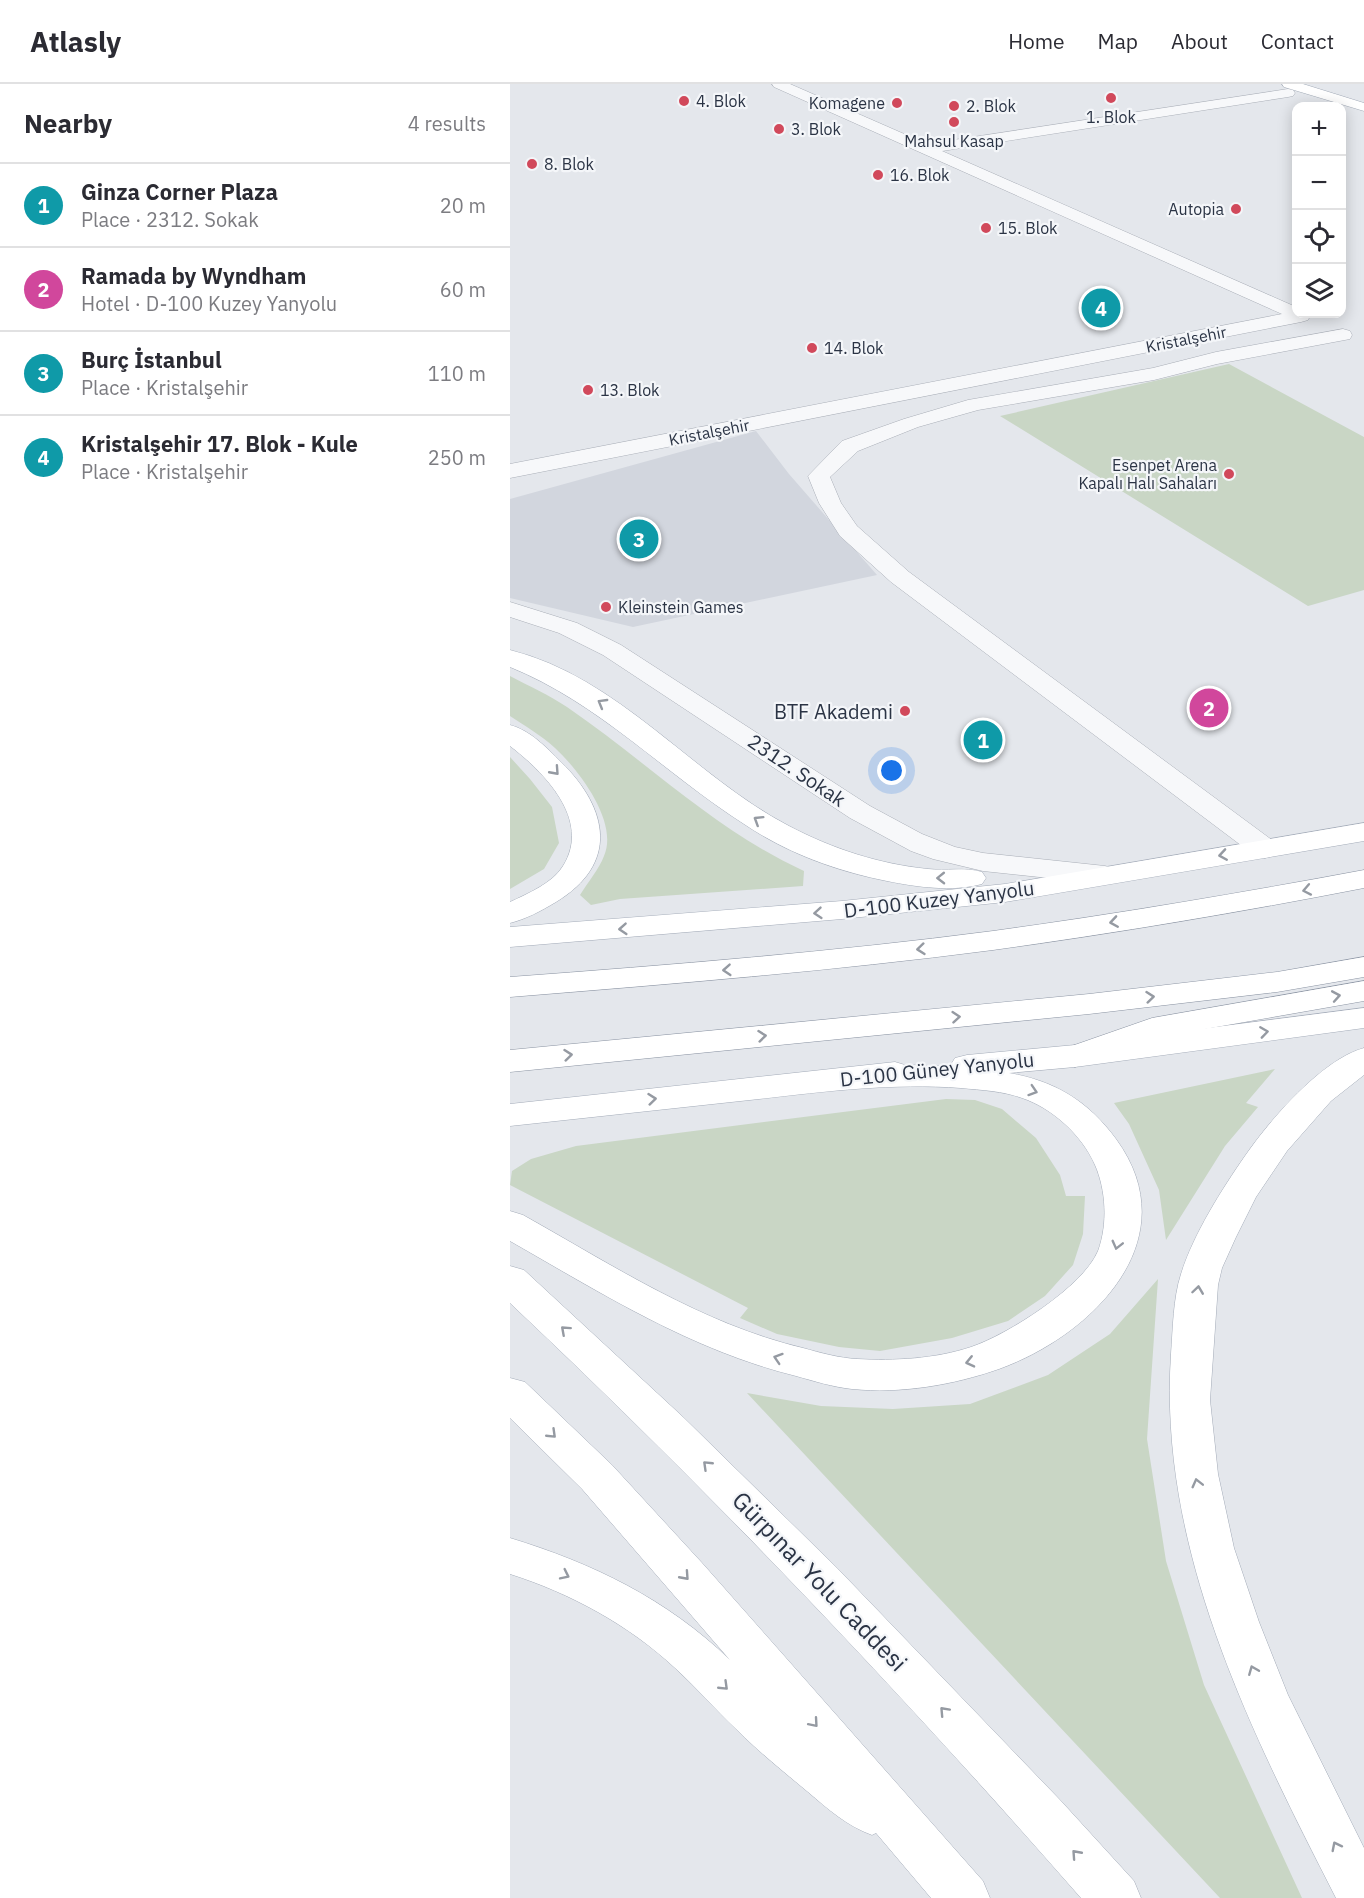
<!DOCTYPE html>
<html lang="en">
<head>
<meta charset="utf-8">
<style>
	body { margin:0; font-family:"IBM Plex Sans",sans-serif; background:#f2f2f3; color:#2b2b33 }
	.controls { position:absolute; right:18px; top:18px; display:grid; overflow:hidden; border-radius:12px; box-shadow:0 3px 15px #0003 }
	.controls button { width:54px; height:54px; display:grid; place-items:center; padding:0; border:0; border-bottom:2px solid #e1e1e2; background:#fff; color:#2b2b33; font:30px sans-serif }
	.you { position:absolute; left:382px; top:687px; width:21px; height:21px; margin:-15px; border:4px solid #fff; border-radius:50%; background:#1a73e8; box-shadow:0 0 0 9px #1a73e833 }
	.badge { display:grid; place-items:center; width:39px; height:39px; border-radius:50%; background:#1a73e8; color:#fff; font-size:20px; font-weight:700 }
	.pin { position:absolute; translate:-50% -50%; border:3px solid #fff; box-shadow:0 2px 6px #0006 }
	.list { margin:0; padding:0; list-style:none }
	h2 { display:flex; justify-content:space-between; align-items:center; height:78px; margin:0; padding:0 24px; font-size:26px }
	h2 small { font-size:20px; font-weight:400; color:#7c7c81 }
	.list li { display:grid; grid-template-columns:39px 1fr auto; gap:18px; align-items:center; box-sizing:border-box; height:84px; padding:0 24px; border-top:2px solid #e1e1e2 }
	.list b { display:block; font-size:22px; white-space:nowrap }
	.list p { margin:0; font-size:20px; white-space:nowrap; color:#7c7c81 }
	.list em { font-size:20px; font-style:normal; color:#7c7c81 }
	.icon { flex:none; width:33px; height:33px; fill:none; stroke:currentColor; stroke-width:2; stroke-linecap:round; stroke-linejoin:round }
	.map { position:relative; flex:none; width:854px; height:1814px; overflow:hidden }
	header { display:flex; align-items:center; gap:36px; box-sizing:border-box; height:84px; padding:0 30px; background:#fff; border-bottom:2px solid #e1e1e2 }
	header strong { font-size:28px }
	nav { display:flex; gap:33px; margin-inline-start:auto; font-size:21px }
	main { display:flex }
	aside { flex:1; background:#fff }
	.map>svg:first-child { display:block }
	.built { fill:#d2d6de }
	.green { fill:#c9d6c5 }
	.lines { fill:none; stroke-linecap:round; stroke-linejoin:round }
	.minor-casing { stroke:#a9aeb7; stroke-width:1 }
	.major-casing { stroke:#a3abb8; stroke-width:1 }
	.highway-casing { stroke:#8b94a3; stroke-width:1 }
	.minor { fill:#f7f8fa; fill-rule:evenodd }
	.major { fill:#fff; fill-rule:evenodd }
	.highway { fill:#fff; fill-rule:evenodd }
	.oneway { stroke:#959aa2 }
	.poi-dot { fill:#d1495b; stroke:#f4f6f9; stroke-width:2 }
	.labels { text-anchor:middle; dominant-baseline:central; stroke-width:4.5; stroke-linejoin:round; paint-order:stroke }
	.far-poi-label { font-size:16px; fill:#2b3445; stroke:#f4f6f9; text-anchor:start }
	.far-street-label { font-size:16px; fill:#2b3445; stroke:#f4f6f9 }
	.poi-label { font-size:20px; fill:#2b3445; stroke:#f4f6f9; text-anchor:end }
	.street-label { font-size:20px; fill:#2b3445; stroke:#f4f6f9 }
	.near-street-label { font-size:24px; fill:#2b3445; stroke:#f4f6f9 }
</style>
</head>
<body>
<header>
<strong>Atlasly</strong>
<nav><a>Home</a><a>Map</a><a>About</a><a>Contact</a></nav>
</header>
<main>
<aside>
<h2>Nearby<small>4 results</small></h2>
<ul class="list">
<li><span class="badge" style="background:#0f9aa8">1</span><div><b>Ginza Corner Plaza</b><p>Place · 2312. Sokak</p></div><em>20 m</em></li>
<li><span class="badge" style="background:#d1479c">2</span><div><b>Ramada by Wyndham</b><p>Hotel · D-100 Kuzey Yanyolu</p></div><em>60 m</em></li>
<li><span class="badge" style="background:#0f9aa8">3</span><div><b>Burç İstanbul</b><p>Place · Kristalşehir</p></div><em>110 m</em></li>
<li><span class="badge" style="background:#0f9aa8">4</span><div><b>Kristalşehir 17. Blok - Kule</b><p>Place · Kristalşehir</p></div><em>250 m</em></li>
</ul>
</aside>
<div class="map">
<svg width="854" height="1814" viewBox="0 0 854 1814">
	<rect width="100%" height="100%" fill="#e4e7ec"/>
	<!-- built -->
	<path class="built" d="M 246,347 L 279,390 L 367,491 L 123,543 L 0,514 L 0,415 Z"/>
	<!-- green -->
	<path class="green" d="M 719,280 L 854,353 L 854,506 L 798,522 L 490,332 Z
		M 0,592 C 19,602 39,611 57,623 C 136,677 206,747 294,787 L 293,802 L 110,815 L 81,821 L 70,811 C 78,798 89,785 94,772 C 109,738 68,685 45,664 C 32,652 15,642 0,632 Z
		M 0,673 L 20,695 L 42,723 L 49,759 L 34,785 L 0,805 Z
		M 765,985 L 736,1019 L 748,1023 L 715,1062 L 656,1156 L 649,1106 L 619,1040 L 604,1019 Z
		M 436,1015 L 465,1016 L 492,1025 L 526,1054 L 550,1091 L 556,1112 L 575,1112 L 573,1150 L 563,1181 L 535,1212 L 498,1237 L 442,1254 L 370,1267 L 329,1263 L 267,1250 L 230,1234 L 238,1224 L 0,1101 L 2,1087 L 21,1075 L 66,1062 Z
		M 648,1195 L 637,1355 L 656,1477 L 694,1601 L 792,1814 L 710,1814 L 237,1309 L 311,1322 L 383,1325 L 460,1320 L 538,1291 L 600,1250 Z"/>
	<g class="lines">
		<!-- minor casing -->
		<g class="minor-casing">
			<path id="minor" d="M 262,0 L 280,0 L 417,60 L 778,5 L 783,6 L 785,9 L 783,12 L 778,13 L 432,67 L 786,223 L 786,230 L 799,230 L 800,232 L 798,236 L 791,238 L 0,394 L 0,380 L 772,230 L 264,3 Z
				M 833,245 L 840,247 L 842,251 L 840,255 L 707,280 L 644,296 L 468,326 L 408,343 L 348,367 L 320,393 L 331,419 L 347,442 L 399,488 L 766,759 L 770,765 L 766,771 L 755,774 L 744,771 L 381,498 L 330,452 L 309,419 L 298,392 L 332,357 L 394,335 L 458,316 L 643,284 L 706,268 Z
				M 0,518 L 67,539 L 111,561 L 360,722 L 412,750 L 445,763 L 473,769 L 595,782 L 606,785 L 610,791 L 606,797 L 595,800 L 473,787 L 423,775 L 401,767 L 340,734 L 93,571 L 49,549 L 0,533 Z"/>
		</g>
		<!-- major casing -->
		<g class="major-casing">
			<path id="major" d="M 772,0 L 793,0 L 854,19 L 854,27 L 774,3 Z
				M 0,566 C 109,593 183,692 279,742 C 323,765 369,780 418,785 C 436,787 454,783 472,788 L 476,794 L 472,800 C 441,808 407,803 377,797 C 326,787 277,769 234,740 C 154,689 89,619 0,583 Z
				M 0,641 C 20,646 37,664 51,678 C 99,725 109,780 46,818 C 31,827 16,835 0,839 L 0,818 C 17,810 43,799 53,782 C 82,736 34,688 0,662 Z
				M 854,739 L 854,757 L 495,818 L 332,835 L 0,863 L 0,843 L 332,817 L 495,800 Z
				M 854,924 L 854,944 L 565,983 L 499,989 C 545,997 578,1017 606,1055 C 679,1155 583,1251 489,1285 C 443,1301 391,1310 342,1305 C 323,1303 304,1297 286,1292 C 181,1266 93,1210 0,1157 L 0,1127 L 13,1131 C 104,1182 192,1240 293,1264 C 311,1269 329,1274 347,1275 C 384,1277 425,1275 461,1263 C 497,1251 573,1203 588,1167 C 598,1140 596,1106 585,1081 C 572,1051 542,1024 512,1014 C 493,1007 471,1006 451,1004 C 383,999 317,1007 249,1015 C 166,1024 83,1033 0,1042 L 0,1020 L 385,978 L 395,981 L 440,982 L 445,974 L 457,971 L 565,961 Z
				M 854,964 L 854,991 L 821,1017 L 777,1067 L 746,1113 L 726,1153 L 712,1184 L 708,1201 L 700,1316 L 708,1390 L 724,1464 L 749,1538 L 778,1611 L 854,1764 L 854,1814 L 826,1814 C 740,1646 648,1464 661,1270 C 663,1244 663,1215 671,1190 C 683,1151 712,1105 735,1072 C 759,1037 812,975 854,964 Z
				M 0,1182 L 14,1186 L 173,1333 L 327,1484 L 551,1717 L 624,1797 L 631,1814 L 571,1814 C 390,1607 201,1408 0,1219 Z
				M 0,1294 L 15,1298 L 102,1381 L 193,1480 L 473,1797 L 480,1814 L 421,1814 L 366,1749 L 362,1751 C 337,1742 318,1725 298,1708 C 274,1688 249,1668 226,1645 C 205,1625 186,1603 165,1584 C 119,1541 60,1509 0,1490 L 0,1454 C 82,1479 157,1515 220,1576 L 72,1405 L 0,1334 Z"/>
		</g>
		<!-- highway casing -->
		<g class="highway-casing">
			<path id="highway" d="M 854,786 L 854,804 C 731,828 607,849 483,866 C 322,887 161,900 0,913 L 0,893 C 161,881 322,868 483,847 C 607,830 731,809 854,786 Z
				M 854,873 L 854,893 L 767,908 L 579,930 L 0,988 L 0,966 L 579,910 L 767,888 Z
				M 854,897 L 854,917 L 649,953 L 565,983 L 553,979 L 548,972 L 553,965 L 642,934 Z"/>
		</g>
		<!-- minor -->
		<use href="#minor" class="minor"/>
		<!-- major -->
		<use href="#major" class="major"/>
		<!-- highway -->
		<use href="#highway" class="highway"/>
	</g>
	<!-- one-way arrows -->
	<defs><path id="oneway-chevron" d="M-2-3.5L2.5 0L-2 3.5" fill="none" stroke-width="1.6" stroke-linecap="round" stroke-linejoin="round" transform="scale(1.5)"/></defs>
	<g class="oneway">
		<use href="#oneway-chevron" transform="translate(92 619) rotate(-150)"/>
		<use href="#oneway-chevron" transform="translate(45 687) rotate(48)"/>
		<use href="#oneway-chevron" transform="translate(248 736) rotate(-148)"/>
		<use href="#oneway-chevron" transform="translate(713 771) rotate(171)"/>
		<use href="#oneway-chevron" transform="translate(431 794) rotate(179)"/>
		<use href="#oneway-chevron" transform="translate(797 806) rotate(169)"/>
		<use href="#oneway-chevron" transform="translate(308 829) rotate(175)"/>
		<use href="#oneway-chevron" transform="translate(604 838) rotate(171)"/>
		<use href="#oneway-chevron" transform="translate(113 845) rotate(176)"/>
		<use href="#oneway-chevron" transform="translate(411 865) rotate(174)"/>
		<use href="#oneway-chevron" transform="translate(217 886) rotate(176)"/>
		<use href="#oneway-chevron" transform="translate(826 912) rotate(-10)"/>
		<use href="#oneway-chevron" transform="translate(640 913) rotate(-6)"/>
		<use href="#oneway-chevron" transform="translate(446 933) rotate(-5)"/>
		<use href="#oneway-chevron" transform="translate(754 948) rotate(-8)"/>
		<use href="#oneway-chevron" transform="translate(252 952) rotate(-6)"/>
		<use href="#oneway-chevron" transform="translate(58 971) rotate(-6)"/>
		<use href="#oneway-chevron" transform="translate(523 1007) rotate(18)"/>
		<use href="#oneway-chevron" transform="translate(142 1015) rotate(-6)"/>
		<use href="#oneway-chevron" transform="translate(607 1161) rotate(104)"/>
		<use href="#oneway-chevron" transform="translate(688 1206) rotate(-82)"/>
		<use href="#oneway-chevron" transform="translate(55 1246) rotate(-138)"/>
		<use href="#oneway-chevron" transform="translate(268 1274) rotate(-162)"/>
		<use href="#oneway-chevron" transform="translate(460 1278) rotate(167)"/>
		<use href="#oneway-chevron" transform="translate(42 1350) rotate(44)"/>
		<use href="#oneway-chevron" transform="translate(197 1381) rotate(-136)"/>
		<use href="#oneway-chevron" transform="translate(687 1399) rotate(-104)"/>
		<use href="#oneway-chevron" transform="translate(55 1491) rotate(26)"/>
		<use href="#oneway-chevron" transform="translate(175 1492) rotate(48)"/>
		<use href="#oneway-chevron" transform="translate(743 1586) rotate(-112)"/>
		<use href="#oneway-chevron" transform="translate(214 1602) rotate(44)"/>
		<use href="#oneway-chevron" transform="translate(434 1627) rotate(-133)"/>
		<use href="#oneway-chevron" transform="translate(304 1639) rotate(49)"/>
		<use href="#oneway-chevron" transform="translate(826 1762) rotate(-117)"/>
		<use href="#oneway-chevron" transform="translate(566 1770) rotate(-132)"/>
	</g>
	<!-- markers -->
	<g class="poi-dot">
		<circle cx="601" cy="14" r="6"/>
		<circle cx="174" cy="17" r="6"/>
		<circle cx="387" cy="19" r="6"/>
		<circle cx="444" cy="22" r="6"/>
		<circle cx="444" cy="38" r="6"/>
		<circle cx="269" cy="45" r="6"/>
		<circle cx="22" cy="80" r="6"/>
		<circle cx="368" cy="91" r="6"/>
		<circle cx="726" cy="125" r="6"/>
		<circle cx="476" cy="144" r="6"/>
		<circle cx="302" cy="264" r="6"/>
		<circle cx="78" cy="306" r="6"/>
		<circle cx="719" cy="390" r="6"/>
		<circle cx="96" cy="523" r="6"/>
		<circle cx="395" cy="627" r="6"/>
	</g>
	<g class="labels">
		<!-- far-poi labels -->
		<g class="far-poi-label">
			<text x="186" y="17">4. Blok</text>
			<text x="375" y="19" text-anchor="end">Komagene</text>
			<text x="456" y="22">2. Blok</text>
			<text x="601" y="33" text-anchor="middle">1. Blok</text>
			<text x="281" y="45">3. Blok</text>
			<text x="444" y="57" text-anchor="middle">Mahsul Kasap</text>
			<text x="34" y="80">8. Blok</text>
			<text x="380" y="91">16. Blok</text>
			<text x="714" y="125" text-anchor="end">Autopia</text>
			<text x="488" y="144">15. Blok</text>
			<text x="314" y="264">14. Blok</text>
			<text x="90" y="306">13. Blok</text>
			<text x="707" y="381" text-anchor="end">Esenpet Arena<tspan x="707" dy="18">Kapalı Halı Sahaları</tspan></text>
			<text x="108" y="523">Kleinstein Games</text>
		</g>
		<!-- far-street labels -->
		<g class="far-street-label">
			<text transform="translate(676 255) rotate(-11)">Kristalşehir</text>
			<text transform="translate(199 348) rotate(-11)">Kristalşehir</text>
		</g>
		<!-- poi labels -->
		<g class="poi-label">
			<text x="383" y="627">BTF Akademi</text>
		</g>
		<!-- street labels -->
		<g class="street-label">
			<text transform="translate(287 686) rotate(34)">2312. Sokak</text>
			<text transform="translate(429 815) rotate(-7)">D-100 Kuzey Yanyolu</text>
			<text transform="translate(427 985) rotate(-6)">D-100 Güney Yanyolu</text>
		</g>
		<!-- near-street labels -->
		<g class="near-street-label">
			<text transform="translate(310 1497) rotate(46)">Gürpınar Yolu Caddesi</text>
		</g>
	</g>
</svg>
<div class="controls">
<button>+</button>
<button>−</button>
<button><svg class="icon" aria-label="locate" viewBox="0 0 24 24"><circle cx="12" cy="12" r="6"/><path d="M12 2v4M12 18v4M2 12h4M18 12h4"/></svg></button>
<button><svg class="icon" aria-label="layers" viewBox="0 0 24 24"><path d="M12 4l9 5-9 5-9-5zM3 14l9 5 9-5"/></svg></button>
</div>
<div class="you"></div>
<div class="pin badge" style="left:473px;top:656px;background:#0f9aa8">1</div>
<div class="pin badge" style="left:699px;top:624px;background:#d1479c">2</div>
<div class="pin badge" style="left:129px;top:455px;background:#0f9aa8">3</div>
<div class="pin badge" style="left:591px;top:224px;background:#0f9aa8">4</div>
</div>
</main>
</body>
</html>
